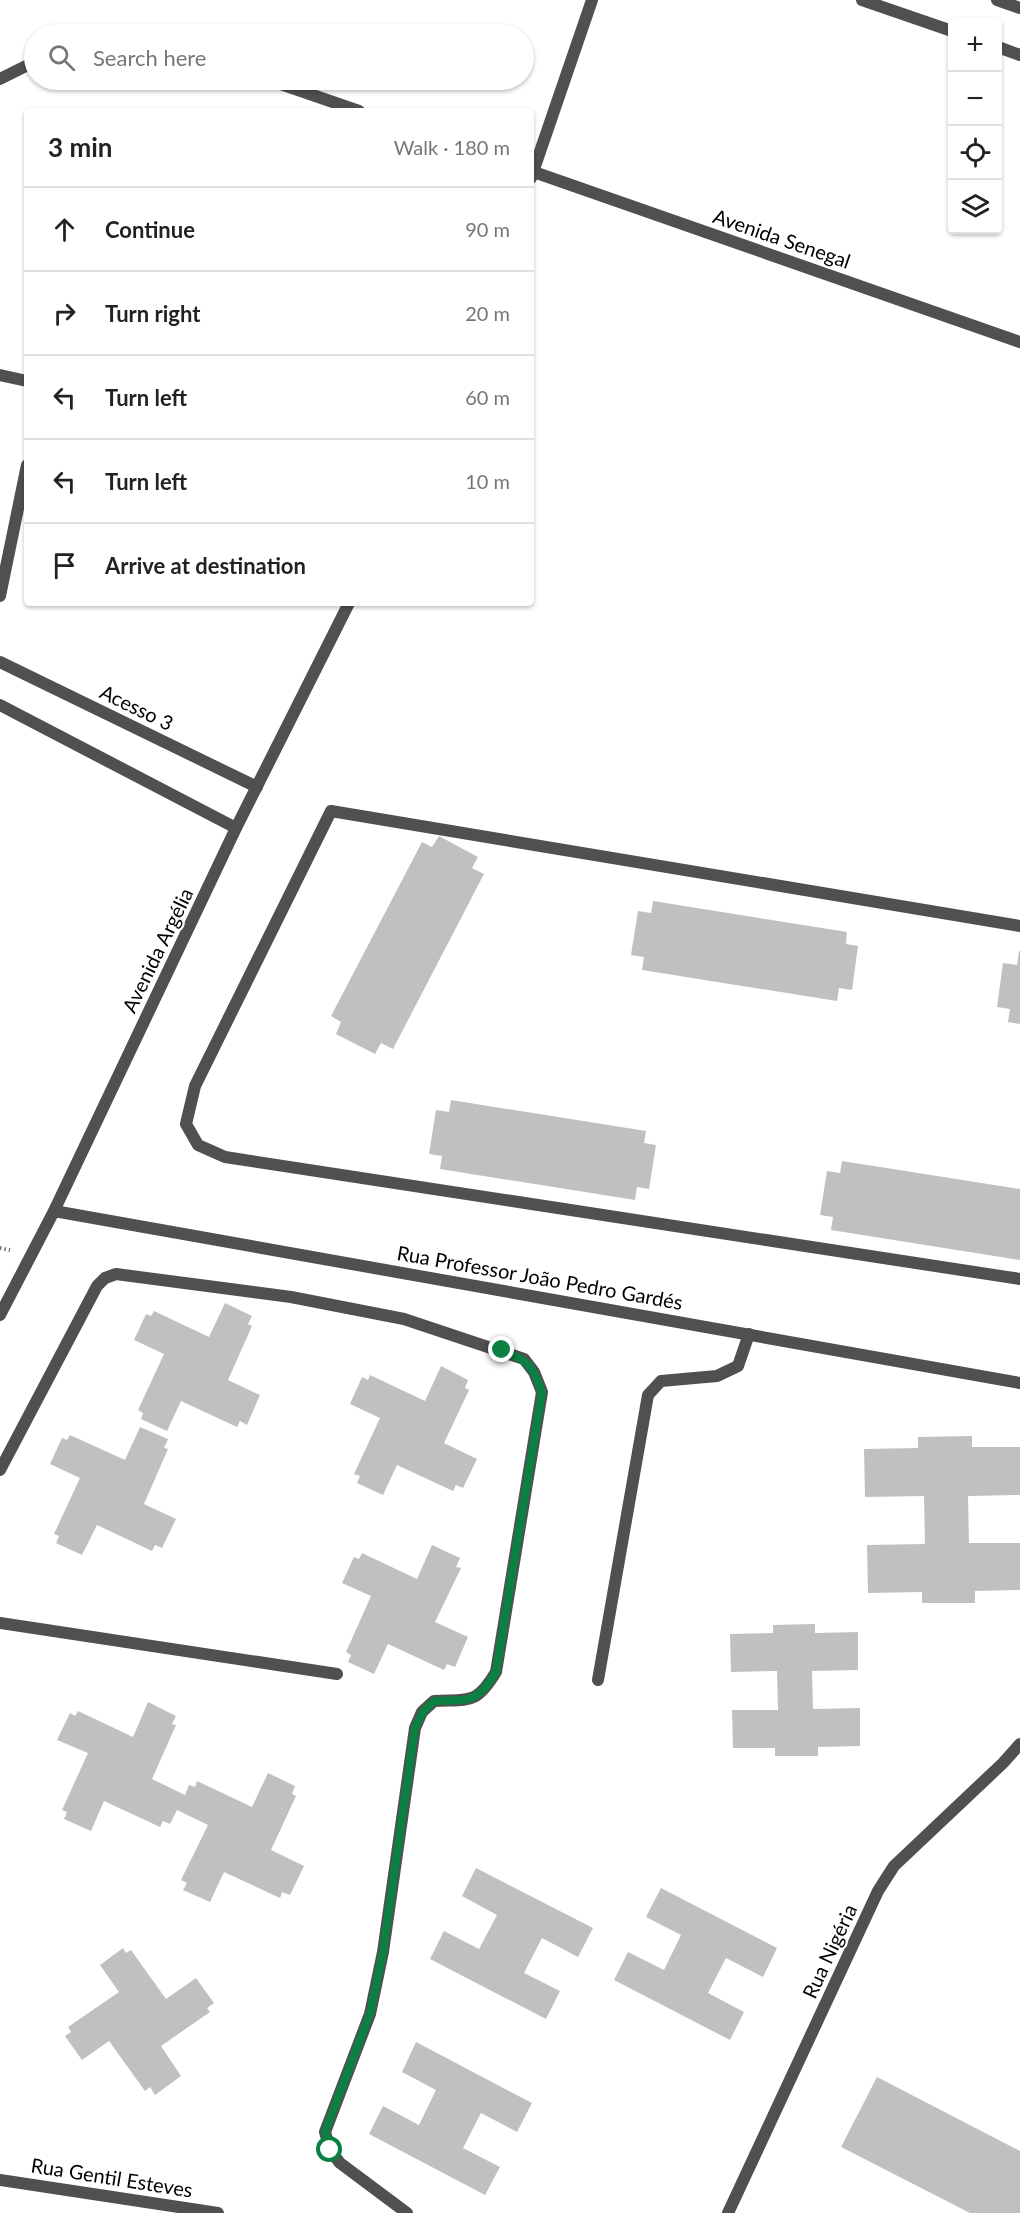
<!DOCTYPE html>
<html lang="en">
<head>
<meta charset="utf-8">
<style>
	body { margin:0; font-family:Lato,sans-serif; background:#f6f6f6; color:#222 }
	.controls { position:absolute; right:18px; top:18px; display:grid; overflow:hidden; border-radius:6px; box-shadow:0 2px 4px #0004 }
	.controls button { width:54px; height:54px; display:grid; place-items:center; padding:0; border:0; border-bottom:2px solid #e0e0e0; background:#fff; color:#222; font:30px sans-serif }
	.stop { position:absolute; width:18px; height:18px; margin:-14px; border:4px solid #0b8043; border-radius:50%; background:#fff }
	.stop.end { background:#0b8043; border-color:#fff; box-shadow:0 2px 6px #0008 }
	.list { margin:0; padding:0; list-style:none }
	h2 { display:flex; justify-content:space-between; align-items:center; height:78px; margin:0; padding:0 24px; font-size:26px }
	h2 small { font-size:20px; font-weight:400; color:#767676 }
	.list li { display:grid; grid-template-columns:39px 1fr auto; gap:18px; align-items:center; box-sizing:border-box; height:84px; padding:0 24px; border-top:2px solid #e0e0e0 }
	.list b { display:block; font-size:22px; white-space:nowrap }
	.list em { font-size:20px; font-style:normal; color:#767676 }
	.icon { flex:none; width:33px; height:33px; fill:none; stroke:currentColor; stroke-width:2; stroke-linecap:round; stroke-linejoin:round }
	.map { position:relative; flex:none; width:1020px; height:2213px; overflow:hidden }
	.search { position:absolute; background:#fff; box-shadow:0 2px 4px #0004; left:24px; top:24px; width:510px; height:66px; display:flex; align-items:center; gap:15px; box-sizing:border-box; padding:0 21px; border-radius:33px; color:#767676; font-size:22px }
	.panel { position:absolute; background:#fff; box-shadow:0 2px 4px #0004; left:24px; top:108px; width:510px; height:498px; border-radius:6px }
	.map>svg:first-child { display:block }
	.building { fill:#c0c0c0 }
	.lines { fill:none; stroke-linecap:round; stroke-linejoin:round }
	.path { stroke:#727272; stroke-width:4; stroke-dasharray:1.5 3; stroke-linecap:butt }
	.lane { stroke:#505050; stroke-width:12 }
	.street { stroke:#505050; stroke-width:12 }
	.route { stroke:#0b8043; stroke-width:8 }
	.labels { text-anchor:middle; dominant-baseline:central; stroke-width:4.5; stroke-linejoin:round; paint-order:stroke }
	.street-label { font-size:20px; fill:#000; stroke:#fff }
</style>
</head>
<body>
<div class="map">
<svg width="1020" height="2213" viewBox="0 0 1020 2213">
	<rect width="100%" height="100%" fill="#fff"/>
	<!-- building -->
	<path class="building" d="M 439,836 L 478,857 L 472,868 L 484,874 L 393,1049 L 381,1043 L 375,1054 L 336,1034 L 341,1022 L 331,1016 L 422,842 L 432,847 Z
		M 653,901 L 847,932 L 846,944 L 858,946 L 852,990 L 839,988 L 837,1001 L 642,970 L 644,957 L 631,955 L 638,911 L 651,913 Z
		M 1019,951 L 1020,951 L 1020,1024 L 1008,1022 L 1010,1009 L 997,1007 L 1003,963 L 1017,965 Z
		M 451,1100 L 646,1131 L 644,1143 L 656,1145 L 649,1189 L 637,1187 L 635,1200 L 440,1169 L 442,1156 L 429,1154 L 436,1110 L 449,1112 Z
		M 842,1161 L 1020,1189 L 1020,1260 L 831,1230 L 833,1217 L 820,1215 L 827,1171 L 840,1173 Z
		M 225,1303 L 252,1316 L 248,1324 L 252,1326 L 228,1380 L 260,1395 L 247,1425 L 240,1421 L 237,1427 L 181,1401 L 167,1431 L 141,1419 L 143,1413 L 138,1410 L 164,1354 L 134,1340 L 146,1314 L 151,1316 L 154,1311 L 209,1337 Z
		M 441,1366 L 468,1380 L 465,1388 L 469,1390 L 444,1443 L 477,1459 L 463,1488 L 456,1485 L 453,1491 L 397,1465 L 383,1495 L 357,1483 L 360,1476 L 354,1474 L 380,1418 L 350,1404 L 362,1377 L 368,1380 L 370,1375 L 425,1401 Z
		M 140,1427 L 168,1439 L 164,1448 L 168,1449 L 144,1504 L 176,1519 L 162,1548 L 155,1545 L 152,1551 L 97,1525 L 82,1555 L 56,1543 L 59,1536 L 54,1534 L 80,1478 L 50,1464 L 62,1438 L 67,1440 L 70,1435 L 125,1460 Z
		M 972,1436 L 972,1447 L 1020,1447 L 1020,1495 L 968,1496 L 969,1543 L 1020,1543 L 1020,1590 L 975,1591 L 975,1603 L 922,1603 L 922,1592 L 868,1593 L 867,1545 L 925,1544 L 924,1496 L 865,1497 L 864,1449 L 918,1448 L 918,1437 Z
		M 432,1545 L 460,1558 L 456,1567 L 461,1568 L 435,1622 L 468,1637 L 455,1667 L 447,1664 L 444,1670 L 388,1644 L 374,1674 L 348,1662 L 351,1655 L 346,1652 L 371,1596 L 342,1583 L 354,1557 L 359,1559 L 362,1553 L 417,1579 Z
		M 815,1624 L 815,1633 L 858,1632 L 858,1670 L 812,1671 L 813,1709 L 860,1708 L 860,1746 L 818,1747 L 818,1756 L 775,1756 L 775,1748 L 733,1748 L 732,1710 L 778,1710 L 777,1671 L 731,1672 L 730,1634 L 773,1633 L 773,1625 Z
		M 148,1702 L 176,1716 L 172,1724 L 176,1725 L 152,1779 L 185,1795 L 189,1785 L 195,1787 L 197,1781 L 252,1807 L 268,1773 L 295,1786 L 292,1794 L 296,1796 L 271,1850 L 304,1866 L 290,1895 L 282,1892 L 280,1898 L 224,1872 L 210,1902 L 183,1890 L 187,1883 L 181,1880 L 208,1825 L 177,1810 L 170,1824 L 163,1821 L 160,1827 L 104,1801 L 91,1831 L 64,1819 L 67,1812 L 62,1810 L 88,1753 L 57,1740 L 70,1713 L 75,1716 L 78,1711 L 133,1737 Z
		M 476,1868 L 593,1928 L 578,1957 L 542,1938 L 524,1973 L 560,1991 L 546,2019 L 430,1959 L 444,1931 L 479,1949 L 497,1915 L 462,1896 Z
		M 661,1888 L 777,1948 L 763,1977 L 726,1958 L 708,1993 L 744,2012 L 730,2040 L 614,1980 L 628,1952 L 664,1970 L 681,1935 L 646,1917 Z
		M 123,1948 L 126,1953 L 131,1950 L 166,1999 L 196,1978 L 214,2003 L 207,2008 L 210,2012 L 161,2046 L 181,2076 L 155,2095 L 150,2087 L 145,2091 L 109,2041 L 82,2060 L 65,2036 L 71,2032 L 68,2027 L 119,1992 L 100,1965 Z
		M 416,2042 L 532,2103 L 517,2132 L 481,2113 L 463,2148 L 500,2167 L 485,2195 L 369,2134 L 383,2106 L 419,2125 L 436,2090 L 402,2072 Z
		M 877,2077 L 1020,2151 L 1020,2213 L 970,2213 L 841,2147 Z"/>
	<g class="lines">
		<!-- path -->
		<path class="path" d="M 0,1248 L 10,1250"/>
		<!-- lane -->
		<path class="lane" d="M 0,375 L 27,381
			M 0,596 L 27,465
			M 0,662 L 257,787
			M 0,705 L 236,828
			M 598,1680 L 648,1395 L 661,1381 L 717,1376 L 738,1366 L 749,1334"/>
		<!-- street -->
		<path class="street" d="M 862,0 L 952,31
			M 997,0 L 1020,8
			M 998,47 L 1020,55
			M 0,79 L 34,62
			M 269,80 L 359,111
			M 531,171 L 1020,342
			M 531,178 L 592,0
			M 1020,926 L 331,811 L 195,1086 L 186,1124 L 198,1145 L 225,1157 L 1020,1279
			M 54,1211 L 1020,1383
			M 0,1315 L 54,1211 L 236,828 L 349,603
			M 0,1470 L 97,1286 L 105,1278 L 116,1274 L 291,1297 L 404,1319 L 524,1359 L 534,1372 L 542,1392 L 496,1672 C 476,1705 470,1699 434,1701 L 422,1712 L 415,1728 L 383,1952 L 370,2014 L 325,2132 L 330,2150 L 340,2163 L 407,2213
			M 0,1623 L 337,1674
			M 0,2180 L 218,2213
			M 728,2213 L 878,1891 L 894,1866 L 1003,1763 L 1020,1744"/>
	</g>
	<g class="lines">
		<!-- route -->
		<path class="route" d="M 330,2150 L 325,2132 L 370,2014 L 383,1952 L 415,1728 L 423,1712 L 434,1701 C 470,1699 476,1705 496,1672 L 542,1392 C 532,1365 529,1361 502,1350"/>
	</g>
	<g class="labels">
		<!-- street labels -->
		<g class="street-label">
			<text transform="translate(782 238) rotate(19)">Avenida Senegal</text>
			<text transform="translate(137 707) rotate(26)">Acesso 3</text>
			<text transform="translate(157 950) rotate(-64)">Avenida Argélia</text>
			<text transform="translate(540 1277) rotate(10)">Rua Professor João Pedro Gardés</text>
			<text transform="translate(829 1951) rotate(-65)">Rua Nigéria</text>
			<text transform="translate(112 2177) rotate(9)">Rua Gentil Esteves</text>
		</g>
	</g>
</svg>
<div class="controls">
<button>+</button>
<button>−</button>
<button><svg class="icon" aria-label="locate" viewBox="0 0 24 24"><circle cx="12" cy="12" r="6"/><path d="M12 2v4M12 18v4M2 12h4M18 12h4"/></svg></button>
<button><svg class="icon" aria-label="layers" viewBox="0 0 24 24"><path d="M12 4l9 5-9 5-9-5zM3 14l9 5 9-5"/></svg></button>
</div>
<div class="stop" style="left:330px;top:2150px"></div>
<div class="stop end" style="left:502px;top:1350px"></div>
<div class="search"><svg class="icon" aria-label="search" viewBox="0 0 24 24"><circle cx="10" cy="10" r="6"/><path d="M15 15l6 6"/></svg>Search here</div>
<section class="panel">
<h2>3 min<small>Walk · 180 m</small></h2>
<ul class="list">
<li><svg class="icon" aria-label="ahead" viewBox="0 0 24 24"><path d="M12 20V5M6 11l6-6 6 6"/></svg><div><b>Continue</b></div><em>90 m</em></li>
<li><svg class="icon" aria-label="right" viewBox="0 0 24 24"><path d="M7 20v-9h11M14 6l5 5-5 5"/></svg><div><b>Turn right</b></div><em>20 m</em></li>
<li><svg class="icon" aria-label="left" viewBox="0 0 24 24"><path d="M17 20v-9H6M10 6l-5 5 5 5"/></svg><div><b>Turn left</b></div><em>60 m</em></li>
<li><svg class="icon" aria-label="left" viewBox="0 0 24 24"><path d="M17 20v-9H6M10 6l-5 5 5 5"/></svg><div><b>Turn left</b></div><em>10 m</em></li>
<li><svg class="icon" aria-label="arrive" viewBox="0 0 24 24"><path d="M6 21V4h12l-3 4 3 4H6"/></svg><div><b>Arrive at destination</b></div></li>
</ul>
</section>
</div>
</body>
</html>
